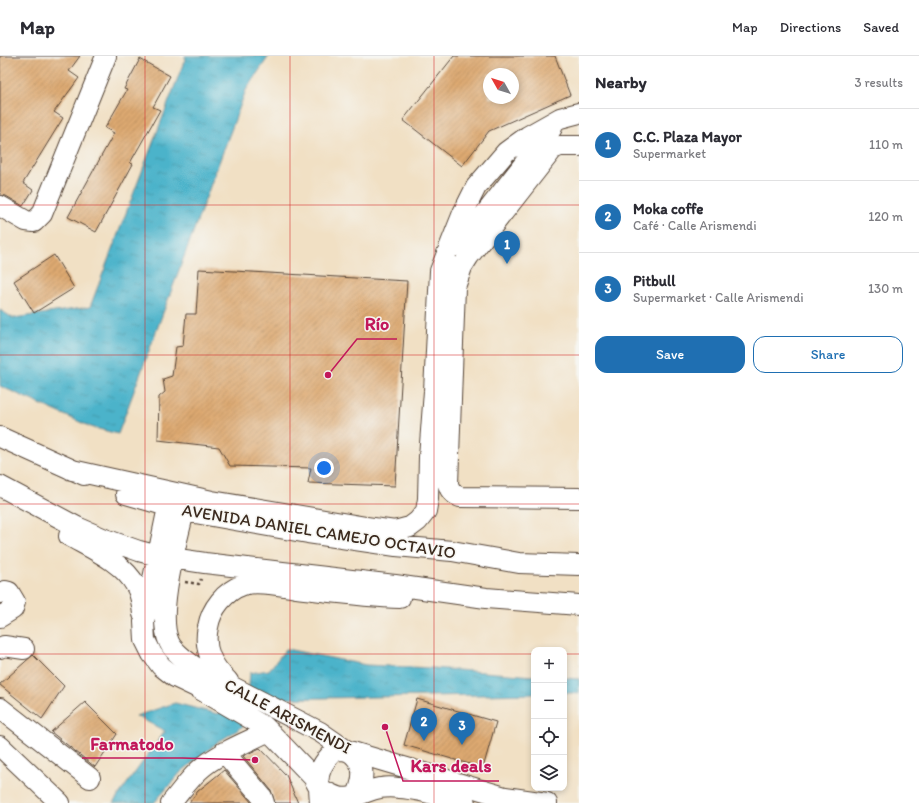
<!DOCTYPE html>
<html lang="en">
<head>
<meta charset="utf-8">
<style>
	body { margin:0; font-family:Itim,sans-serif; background:#f2f2f3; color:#2b2b33 }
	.controls { position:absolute; right:12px; bottom:12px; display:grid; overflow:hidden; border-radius:8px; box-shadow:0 2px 6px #0003 }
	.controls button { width:36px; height:36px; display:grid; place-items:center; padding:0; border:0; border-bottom:1px solid #e1e1e2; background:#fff; color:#2b2b33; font:20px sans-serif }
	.compass { position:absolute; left:483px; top:12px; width:36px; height:36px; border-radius:50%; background:#fff; box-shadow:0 2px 6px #0003; rotate:309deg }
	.you { position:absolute; left:324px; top:412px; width:14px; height:14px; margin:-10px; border:3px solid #fff; border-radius:50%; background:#1a73e8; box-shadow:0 0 0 6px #1a73e833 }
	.badge { display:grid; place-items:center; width:26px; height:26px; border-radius:50%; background:#1f6fb2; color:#fff; font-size:13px; font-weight:700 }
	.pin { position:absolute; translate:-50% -33px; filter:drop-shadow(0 1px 2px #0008) }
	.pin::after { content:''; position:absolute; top:21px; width:14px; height:12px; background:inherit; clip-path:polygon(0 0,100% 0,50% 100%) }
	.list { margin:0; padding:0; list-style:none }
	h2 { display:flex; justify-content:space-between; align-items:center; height:52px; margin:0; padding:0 16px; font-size:17px }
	h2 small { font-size:13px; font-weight:400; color:#7c7c81 }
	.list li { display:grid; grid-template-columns:26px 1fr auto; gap:12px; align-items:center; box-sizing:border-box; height:72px; padding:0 16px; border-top:1px solid #e1e1e2 }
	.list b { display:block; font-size:15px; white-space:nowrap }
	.list p { margin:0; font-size:13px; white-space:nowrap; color:#7c7c81 }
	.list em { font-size:13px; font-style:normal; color:#7c7c81 }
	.actions { display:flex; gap:8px; padding:12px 16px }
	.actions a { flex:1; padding:9px 0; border:1px solid #1f6fb2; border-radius:12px; text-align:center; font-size:14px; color:#1f6fb2 }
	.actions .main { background:#1f6fb2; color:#fff }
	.icon { flex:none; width:22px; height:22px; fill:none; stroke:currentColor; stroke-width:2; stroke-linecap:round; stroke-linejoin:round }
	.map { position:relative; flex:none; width:579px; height:747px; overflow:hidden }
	header { display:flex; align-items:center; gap:24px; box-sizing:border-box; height:56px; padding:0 20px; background:#fff; border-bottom:1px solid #e1e1e2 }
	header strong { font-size:19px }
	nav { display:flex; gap:22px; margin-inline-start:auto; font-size:14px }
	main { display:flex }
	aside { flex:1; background:#fff }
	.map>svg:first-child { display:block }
	.water { fill:url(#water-ripples); stroke:#436e74 }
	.building { fill:url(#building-hatch); fill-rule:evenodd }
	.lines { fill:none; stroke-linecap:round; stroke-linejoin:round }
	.minor-casing { stroke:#564537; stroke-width:22 }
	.path { stroke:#564537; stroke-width:2.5; stroke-dasharray:3 3; stroke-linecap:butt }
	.minor { stroke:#fff; stroke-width:20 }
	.grid { fill:none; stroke:#d62828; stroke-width:1; stroke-opacity:0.55 }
	.labels { text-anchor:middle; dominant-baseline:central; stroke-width:3; stroke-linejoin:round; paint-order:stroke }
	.street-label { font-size:17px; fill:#3b2a1e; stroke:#f6f6f2 }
	.leader { fill:none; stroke:#c2185b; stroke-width:1.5 }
	.callout-dot { fill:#c2185b; stroke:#f6f6f2; stroke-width:1.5 }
	.callout-label { font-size:18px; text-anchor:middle; font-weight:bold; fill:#c2185b; stroke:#f6f6f2; stroke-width:3; stroke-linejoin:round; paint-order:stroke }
</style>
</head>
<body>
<header>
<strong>Map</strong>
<nav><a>Map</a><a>Directions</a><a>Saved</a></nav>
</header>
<main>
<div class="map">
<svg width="579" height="747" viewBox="0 0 579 747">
	<defs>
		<pattern id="water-ripples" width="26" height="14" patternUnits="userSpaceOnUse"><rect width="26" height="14" fill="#4bb3ca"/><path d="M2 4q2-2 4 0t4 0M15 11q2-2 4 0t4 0" fill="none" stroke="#4092a3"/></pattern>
		<pattern id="building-hatch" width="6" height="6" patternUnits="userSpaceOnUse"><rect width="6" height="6" fill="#dda971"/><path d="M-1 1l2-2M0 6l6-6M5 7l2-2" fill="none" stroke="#b48a5c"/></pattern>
	</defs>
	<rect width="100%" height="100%" fill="#f6f6f2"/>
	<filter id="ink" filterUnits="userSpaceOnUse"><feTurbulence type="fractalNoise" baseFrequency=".025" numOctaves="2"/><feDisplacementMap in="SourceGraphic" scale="8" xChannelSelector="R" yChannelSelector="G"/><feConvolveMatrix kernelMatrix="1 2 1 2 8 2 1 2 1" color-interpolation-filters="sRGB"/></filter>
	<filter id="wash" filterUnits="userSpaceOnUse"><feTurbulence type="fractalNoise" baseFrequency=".012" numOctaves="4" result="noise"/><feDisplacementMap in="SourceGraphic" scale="16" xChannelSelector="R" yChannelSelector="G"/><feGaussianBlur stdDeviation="0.9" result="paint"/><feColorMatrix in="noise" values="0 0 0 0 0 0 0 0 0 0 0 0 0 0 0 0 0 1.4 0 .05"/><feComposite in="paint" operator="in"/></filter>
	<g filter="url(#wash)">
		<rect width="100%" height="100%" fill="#f1e0c4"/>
		<!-- water -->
		<path class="water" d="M 185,0 L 269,0 L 246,34 L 118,378 L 91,371 L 0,330 L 0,254 L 13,262 L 90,251 L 185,3 Z
			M 286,593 L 366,609 L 433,612 L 534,620 L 534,638 L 270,643 L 241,672 L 218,686 L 181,716 L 154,747 L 113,747 L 165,675 L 136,660 L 175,647 L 218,658 L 249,630 L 250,617 L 269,614 Z
			M 564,622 L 579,623 L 579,637 L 564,637 Z"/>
		<g id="blocks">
			<!-- building -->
			<path class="building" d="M 0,0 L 80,0 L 69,15 L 79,22 L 54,56 L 63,62 L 23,127 L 33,134 L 23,150 L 6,140 L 0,139 Z
				M 454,0 L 555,0 L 570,39 L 489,75 L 462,110 L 403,64 ZM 489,18 L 513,18 L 513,42 L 489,42 Z
				M 140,3 L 170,20 L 153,51 L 160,54 L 130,107 L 133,108 L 96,176 L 68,161 L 114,77 L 105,72 L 127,34 L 124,33 Z
				M 54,199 L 74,232 L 34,257 L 14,225 Z
				M 199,213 L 407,225 L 395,430 L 308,427 L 311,412 L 230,410 L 219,391 L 158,384 L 159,341 L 165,336 L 163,323 L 172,320 L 176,291 L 183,290 L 186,258 L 196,258 Z
				M 33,599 L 64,630 L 42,663 L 0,629 L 0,628 Z
				M 417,643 L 496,666 L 483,712 L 404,689 Z
				M 85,646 L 117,678 L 95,711 L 51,676 Z
				M 260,692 L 286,719 L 298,747 L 275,747 L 271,734 L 243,700 Z
				M 224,714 L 252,747 L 189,747 L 198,735 Z"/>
		</g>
	</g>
	<g filter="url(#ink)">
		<use href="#blocks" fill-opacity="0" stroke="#564537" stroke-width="1"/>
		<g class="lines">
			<!-- minor casing -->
			<g class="minor-casing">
				<path id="minor" d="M 579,90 L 560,90 L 553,93 L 469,200 L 462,211 L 455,231 L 448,428 C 450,435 453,438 460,441 L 579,442
					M 0,150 L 26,165 L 34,166 L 42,158 L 106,0
					M 451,192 L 471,176 L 552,72
					M 0,381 L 84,419
					M 72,414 L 212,445 L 366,471 L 395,475 L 410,471 L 418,465 L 426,455 L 428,443 L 429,401 L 434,335 L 440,215 L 463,157 L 476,131 L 506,96 L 528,80 L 560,62 L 579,57
					M 0,430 L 77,471 L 105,483 L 139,495 L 158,500 L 205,507 L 395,529 L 486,542 L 579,549
					M 126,438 L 184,455 L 308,477 L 396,490 L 452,495 L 519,507 L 579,509
					M 168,451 L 144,566 L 145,584 L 152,598 L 161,610 L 175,621 L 196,631 L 265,671 L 313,721 L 319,732 L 320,747
					M 184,455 C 177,486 156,557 169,586 C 174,597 188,606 198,613 L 320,676 L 346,694 L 505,741 L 547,747
					M 69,480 C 92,493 123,506 136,530 C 141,538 142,548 143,558
					M 0,537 L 5,535 L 9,536 L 15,546 L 13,553 L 0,561
					M 0,592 L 4,590 L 24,593
					M 228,625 C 212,610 203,593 208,571 C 211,553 225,535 243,529 C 258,524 282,530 297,532 C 331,536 366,541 400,542
					M 0,652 L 90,722
					M 0,690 L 60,747
					M 224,696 L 262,741 L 264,747
					M 171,747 C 182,734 191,720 204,710 C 223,695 247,686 269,675
					M 353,747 C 360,734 368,716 357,703 C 354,699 351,696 347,695 C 344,694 339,694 335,694 C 324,705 316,716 319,732 C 325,735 331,739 338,741 C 353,745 366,734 380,732 C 386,731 393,731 399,732 C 422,733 443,741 465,747"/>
			</g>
			<!-- path -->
			<path class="path" d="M 185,526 L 199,528 L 201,523"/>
			<!-- minor -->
			<use href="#minor" class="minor"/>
		</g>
	</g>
	<!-- grid -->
	<path class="grid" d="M 145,0 L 145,747M 290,0 L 290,747M 434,0 L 434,747M 0,149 L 579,149M 0,299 L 579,299M 0,448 L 579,448M 0,598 L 534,598M 564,598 L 579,598"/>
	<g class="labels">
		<!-- street labels -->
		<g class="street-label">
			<text transform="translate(319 475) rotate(9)">AVENIDA DANIEL CAMEJO OCTAVIO</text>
			<text transform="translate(288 660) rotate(28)">CALLE ARISMENDI</text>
		</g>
	</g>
	<!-- callouts -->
	<path class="leader" d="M328 319L357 283H397M255 704L182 702H82M385 671L403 725H499"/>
	<g class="callout-dot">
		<circle cx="328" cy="319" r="4"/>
		<circle cx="255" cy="704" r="4"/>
		<circle cx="385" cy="671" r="4"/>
	</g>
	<g class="callout-label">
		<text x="377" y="274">Río</text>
		<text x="132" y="694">Farmatodo</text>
		<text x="451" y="716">Kars deals</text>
	</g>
</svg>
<div class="controls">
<button>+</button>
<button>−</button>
<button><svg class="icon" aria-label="locate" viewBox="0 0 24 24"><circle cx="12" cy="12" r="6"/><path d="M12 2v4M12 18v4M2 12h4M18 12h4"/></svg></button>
<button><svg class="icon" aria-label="layers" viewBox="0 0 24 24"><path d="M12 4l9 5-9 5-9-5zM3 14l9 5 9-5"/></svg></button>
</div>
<svg class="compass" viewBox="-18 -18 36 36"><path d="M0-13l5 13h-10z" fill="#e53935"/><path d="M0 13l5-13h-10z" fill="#7c7c81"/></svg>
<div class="you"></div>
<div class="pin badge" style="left:507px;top:208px">1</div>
<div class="pin badge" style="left:424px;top:685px">2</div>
<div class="pin badge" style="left:462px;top:689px">3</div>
</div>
<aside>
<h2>Nearby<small>3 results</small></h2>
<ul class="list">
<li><span class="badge">1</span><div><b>C.C. Plaza Mayor</b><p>Supermarket</p></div><em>110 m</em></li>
<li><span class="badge">2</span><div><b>Moka coffe</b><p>Café · Calle Arismendi</p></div><em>120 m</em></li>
<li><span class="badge">3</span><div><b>Pitbull</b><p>Supermarket · Calle Arismendi</p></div><em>130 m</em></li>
</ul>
<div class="actions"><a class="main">Save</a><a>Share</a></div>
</aside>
</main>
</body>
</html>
